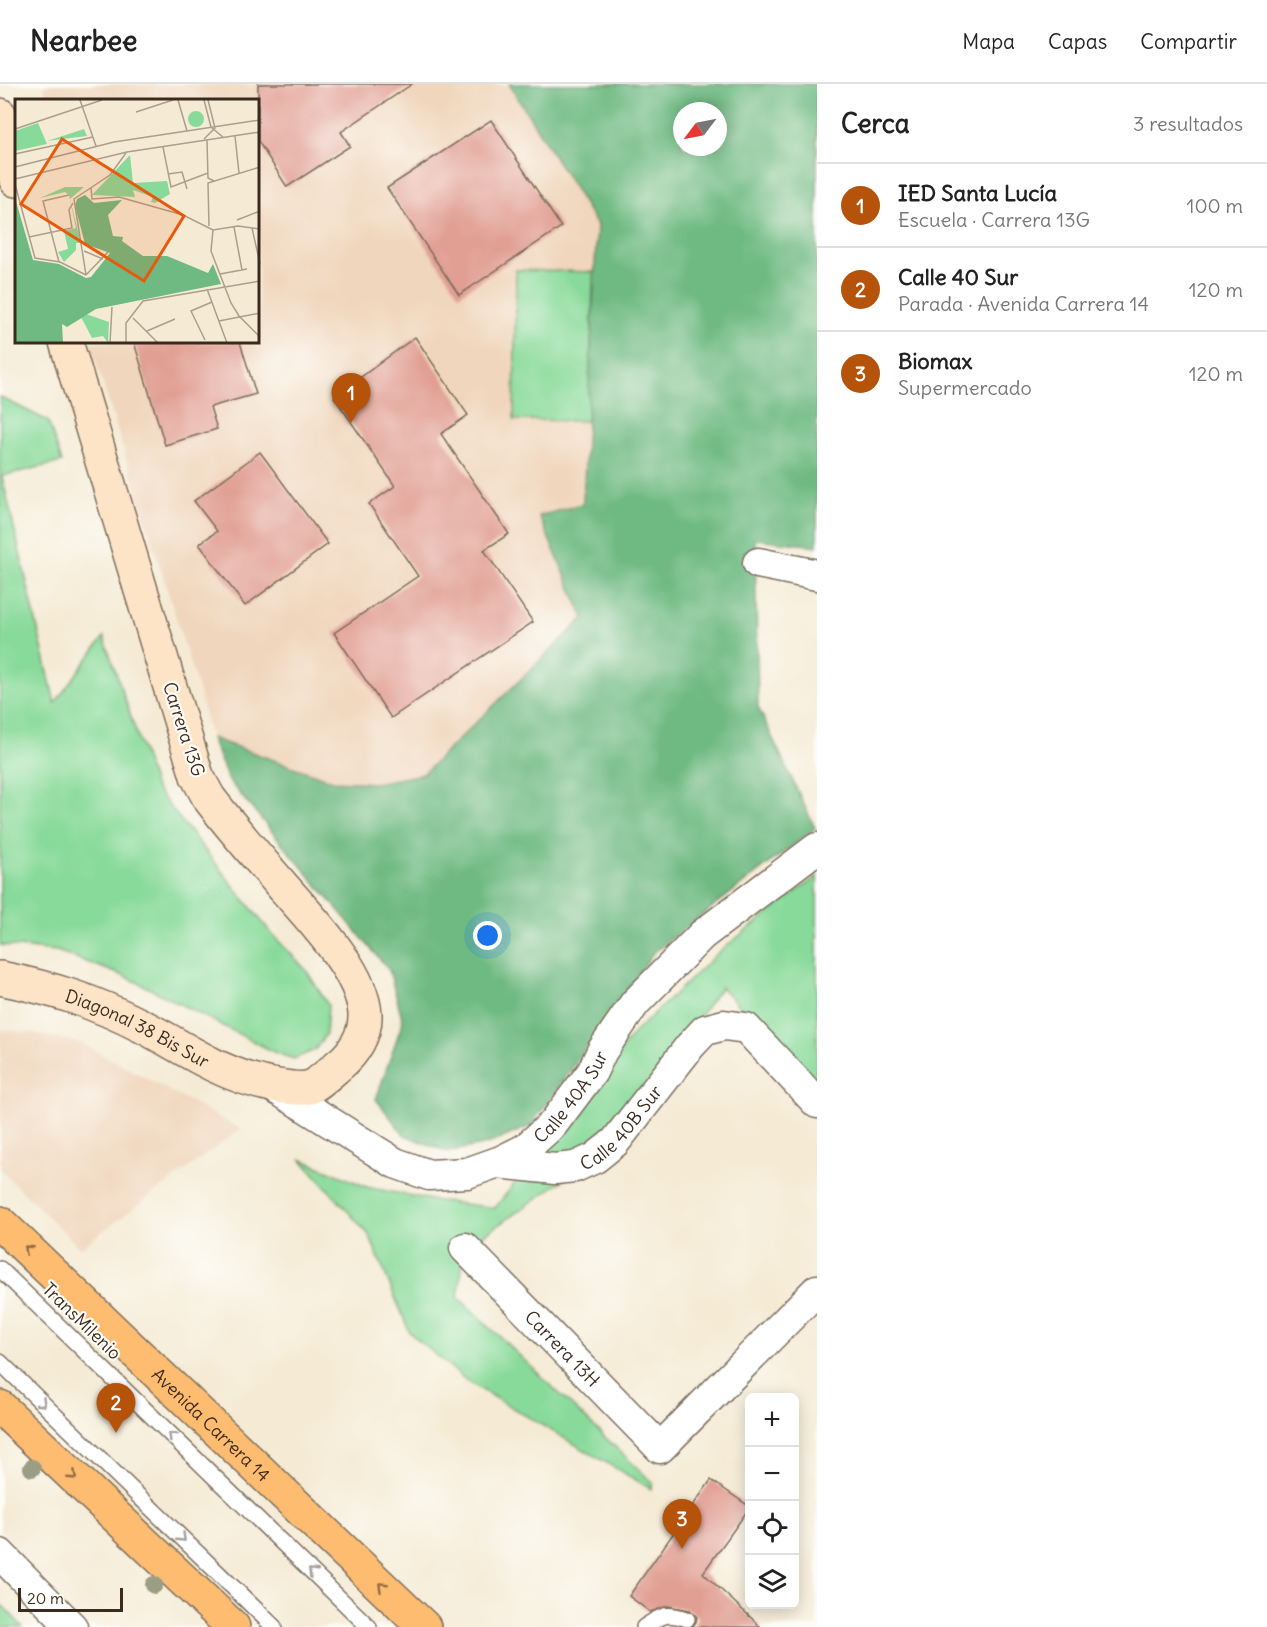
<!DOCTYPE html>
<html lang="es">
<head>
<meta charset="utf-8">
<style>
	body { margin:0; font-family:Delius,sans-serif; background:#f2f2f2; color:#222 }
	.controls { position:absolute; right:18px; bottom:18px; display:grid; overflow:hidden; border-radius:9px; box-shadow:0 3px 15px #0003 }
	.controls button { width:54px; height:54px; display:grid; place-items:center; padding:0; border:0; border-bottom:2px solid #e0e0e0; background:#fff; color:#222; font:30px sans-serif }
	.compass { position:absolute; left:673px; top:18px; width:54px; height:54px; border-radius:50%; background:#fff; box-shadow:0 3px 15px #0003; rotate:238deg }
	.scale { position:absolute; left:18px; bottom:15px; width:105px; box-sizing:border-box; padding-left:6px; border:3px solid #3b2a1e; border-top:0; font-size:16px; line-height:21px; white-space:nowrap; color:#3b2a1e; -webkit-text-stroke:4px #fdfcf7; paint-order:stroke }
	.you { position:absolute; left:488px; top:852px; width:21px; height:21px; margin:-15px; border:4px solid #fff; border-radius:50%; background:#1a73e8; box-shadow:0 0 0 9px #1a73e833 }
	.badge { display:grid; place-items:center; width:39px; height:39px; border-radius:50%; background:#b45309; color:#fff; font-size:20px; font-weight:700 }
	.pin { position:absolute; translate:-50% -50px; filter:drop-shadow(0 2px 3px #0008) }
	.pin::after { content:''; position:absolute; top:32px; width:21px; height:18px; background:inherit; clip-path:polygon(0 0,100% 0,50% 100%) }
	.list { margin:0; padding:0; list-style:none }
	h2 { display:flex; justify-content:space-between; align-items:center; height:78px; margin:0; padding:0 24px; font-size:26px }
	h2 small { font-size:20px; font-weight:400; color:#767676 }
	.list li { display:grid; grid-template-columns:39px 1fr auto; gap:18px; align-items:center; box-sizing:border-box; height:84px; padding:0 24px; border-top:2px solid #e0e0e0 }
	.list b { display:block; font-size:22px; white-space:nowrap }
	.list p { margin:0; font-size:20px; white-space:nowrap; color:#767676 }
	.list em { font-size:20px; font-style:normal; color:#767676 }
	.icon { flex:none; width:33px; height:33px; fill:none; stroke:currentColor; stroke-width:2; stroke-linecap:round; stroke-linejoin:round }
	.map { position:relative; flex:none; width:817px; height:1543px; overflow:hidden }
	header { display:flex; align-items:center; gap:36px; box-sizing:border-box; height:84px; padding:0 30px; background:#fff; border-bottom:2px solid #e0e0e0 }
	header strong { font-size:28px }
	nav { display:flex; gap:33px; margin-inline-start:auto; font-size:21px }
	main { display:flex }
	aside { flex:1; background:#fff }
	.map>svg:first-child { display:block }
	.built { fill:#f0d6bc }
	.green { fill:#88da9a; stroke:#62825c; stroke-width:1.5 }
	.forest { fill:#6eba82; stroke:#547250; stroke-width:1.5; fill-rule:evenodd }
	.building { fill:#e19e93 }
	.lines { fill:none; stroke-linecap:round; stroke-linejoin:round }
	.lane-casing { stroke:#7c6e5e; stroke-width:18 }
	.street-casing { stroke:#7c6e5e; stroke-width:33 }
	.secondary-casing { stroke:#7c6e5e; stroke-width:36 }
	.primary-casing { stroke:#7c6e5e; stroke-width:36 }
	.lane { stroke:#fff; stroke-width:15 }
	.street { stroke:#fff; stroke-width:30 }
	.secondary { stroke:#fee4c6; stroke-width:33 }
	.primary { stroke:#fdbc70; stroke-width:33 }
	.tree { fill:#9b9e85 }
	.oneway { stroke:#926c43 }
	.oneway2 { stroke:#a79f9a }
	.labels { text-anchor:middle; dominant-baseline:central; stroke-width:4.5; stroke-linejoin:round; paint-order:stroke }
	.street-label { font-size:18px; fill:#3b2a1e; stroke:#fdfcf7 }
	.inset-road { fill:none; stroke:#ab9e8c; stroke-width:1.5 }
	.view { fill:#e8590c; fill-opacity:0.15; stroke:#e8590c; stroke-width:3 }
	.inset-edge { fill:none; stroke:#3b2a1e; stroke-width:3 }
</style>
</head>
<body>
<header>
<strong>Nearbee</strong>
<nav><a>Mapa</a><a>Capas</a><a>Compartir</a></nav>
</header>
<main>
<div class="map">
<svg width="817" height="1543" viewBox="0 0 817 1543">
	<rect width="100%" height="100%" fill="#fdfcf7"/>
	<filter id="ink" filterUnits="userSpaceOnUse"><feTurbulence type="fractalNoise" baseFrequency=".0167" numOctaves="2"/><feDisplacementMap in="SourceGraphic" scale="12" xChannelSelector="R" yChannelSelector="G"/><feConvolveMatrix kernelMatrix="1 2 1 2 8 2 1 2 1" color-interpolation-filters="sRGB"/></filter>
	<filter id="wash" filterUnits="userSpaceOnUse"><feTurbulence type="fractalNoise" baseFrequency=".008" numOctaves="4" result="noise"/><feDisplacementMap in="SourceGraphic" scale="24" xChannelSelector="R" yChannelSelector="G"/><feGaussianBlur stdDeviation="1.35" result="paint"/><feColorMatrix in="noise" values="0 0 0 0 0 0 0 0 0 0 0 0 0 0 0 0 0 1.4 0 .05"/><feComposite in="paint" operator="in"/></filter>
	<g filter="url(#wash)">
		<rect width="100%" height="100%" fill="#f5ebd5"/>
		<!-- built -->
		<path class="built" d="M 44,0 L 509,0 L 597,141 L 583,421 L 539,432 L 585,534 L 423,690 L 375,699 L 333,697 L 211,654 L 199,608 L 90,258 L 258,258 L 258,16 L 46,16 Z
			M 0,946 L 33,949 L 81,959 L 241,1045 L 80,1164 L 0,1086 Z"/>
		<!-- green -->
		<path class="green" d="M 516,186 L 593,188 L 590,337 L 514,336 Z
			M 0,313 L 48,337 L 62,378 L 2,392 L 55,619 L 104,553 L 155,704 L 272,850 L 306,886 L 328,921 L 326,950 L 315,966 L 294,975 L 276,969 L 127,893 L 57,867 L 0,861 Z
			M 817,792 L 817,995 L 812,999 L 721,903 L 595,1074 L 465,1164 L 458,1213 L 653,1399 L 651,1405 L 468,1298 L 410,1249 L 369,1151 L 301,1075 L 367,1103 L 432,1116 L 495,1124 L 635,948 L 721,866 Z
			M 0,1519 L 23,1543 L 0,1543 Z"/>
		<!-- forest -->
		<path class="forest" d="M 509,0 L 817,0 L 817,462 L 755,455 L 758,623 L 815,744 L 653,869 L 531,1042 L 488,1060 L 448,1068 L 404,1051 L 376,1015 L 403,937 L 389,886 L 229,697 L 211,654 L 333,697 L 375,699 L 423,690 L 584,534 L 539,432 L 583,420 L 597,141 ZM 682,27 L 718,27 L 718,63 L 682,63 Z"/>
		<g id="blocks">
			<!-- building -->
			<path class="building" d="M 258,0 L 412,0 L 341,48 L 350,62 L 287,103 L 258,57 Z
				M 491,36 L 561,143 L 459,211 L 387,104 Z
				M 415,253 L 468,331 L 441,350 L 509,450 L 484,466 L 533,538 L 391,634 L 334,549 L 418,492 L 369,420 L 395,402 L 334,313 Z
				M 134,258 L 240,258 L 256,310 L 210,323 L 217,345 L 165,361 Z
				M 260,368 L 328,460 L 245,522 L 199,460 L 217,447 L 194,417 Z
				M 711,1396 L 750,1423 L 703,1489 L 761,1543 L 692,1543 L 696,1538 L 697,1533 L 690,1526 L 668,1522 L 650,1528 L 629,1512 Z"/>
		</g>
	</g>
	<g filter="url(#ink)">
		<use href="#blocks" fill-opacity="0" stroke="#7c6e5e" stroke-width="1.5"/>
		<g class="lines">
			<!-- lane casing -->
			<g class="lane-casing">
				<path id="lane" d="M 0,1185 L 369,1543
					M 0,1278 L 274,1543
					M 644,1543 C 663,1531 666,1528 687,1535"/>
			</g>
			<!-- street casing -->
			<g class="street-casing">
				<g id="street">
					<path d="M 758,479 L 817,491"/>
					<path id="s1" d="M 272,1002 L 395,1079 L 429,1091 L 467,1089 L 501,1077 L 525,1065 L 553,1040 L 592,988 L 602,967 L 635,919 L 702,851 L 817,764"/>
					<path id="s2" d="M 497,1079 L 555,1085 L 575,1083 L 595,1074 L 615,1058 L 690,962 L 705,946 L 724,941 L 746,944 L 817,1019"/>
					<path id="s3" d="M 465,1164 L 660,1364 L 817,1206"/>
					<path d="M 0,1470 L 72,1543"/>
				</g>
			</g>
			<!-- secondary casing -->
			<g class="secondary-casing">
				<g id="secondary">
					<path d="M 0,31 L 16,96"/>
					<path id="s4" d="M 0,894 C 54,905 93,917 142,942 C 178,960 212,985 252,996 C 264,1000 299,1007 310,1003 C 317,1001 333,986 339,981 C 354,969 366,950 365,930 C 362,885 307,831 279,798 C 255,770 231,743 209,714 L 197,692 L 66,258"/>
				</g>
			</g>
			<!-- primary casing -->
			<g class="primary-casing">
				<g id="primary">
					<path id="s5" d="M 0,1139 L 424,1543"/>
					<path d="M 0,1323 L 233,1543"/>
				</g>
			</g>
			<!-- lane -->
			<use href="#lane" class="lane"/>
			<!-- street -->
			<use href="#street" class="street"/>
			<!-- secondary -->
			<use href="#secondary" class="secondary"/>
			<!-- primary -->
			<use href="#primary" class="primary"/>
		</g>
		<!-- trees -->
		<g class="tree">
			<circle cx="32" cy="1384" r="9"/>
			<circle cx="154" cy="1501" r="9"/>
		</g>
		<!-- one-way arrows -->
		<defs><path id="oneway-chevron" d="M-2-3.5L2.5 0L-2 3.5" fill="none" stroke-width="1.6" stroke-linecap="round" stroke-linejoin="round" transform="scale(1.5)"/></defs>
		<g class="oneway">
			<use href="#oneway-chevron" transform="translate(28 1165) rotate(-137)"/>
			<use href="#oneway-chevron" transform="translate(73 1392) rotate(43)"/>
			<use href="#oneway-chevron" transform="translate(382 1502) rotate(-136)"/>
		</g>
		<g class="oneway2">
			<use href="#oneway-chevron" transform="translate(42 1319) rotate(44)"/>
			<use href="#oneway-chevron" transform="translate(172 1352) rotate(-136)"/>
			<use href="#oneway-chevron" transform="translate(182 1454) rotate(44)"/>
			<use href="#oneway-chevron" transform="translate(312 1488) rotate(-136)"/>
		</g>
	</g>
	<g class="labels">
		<!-- street labels -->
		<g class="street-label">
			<text transform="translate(184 645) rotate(72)">Carrera 13G</text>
			<text stroke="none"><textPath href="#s4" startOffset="147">Diagonal 38 Bis Sur</textPath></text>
			<text stroke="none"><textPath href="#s1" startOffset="352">Calle 40A Sur</textPath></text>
			<text stroke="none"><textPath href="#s2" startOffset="140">Calle 40B Sur</textPath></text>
			<text transform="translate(82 1237) rotate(44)">TransMilenio</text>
			<text stroke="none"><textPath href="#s3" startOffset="140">Carrera 13H</textPath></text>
			<text stroke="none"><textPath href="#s5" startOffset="292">Avenida Carrera 14</textPath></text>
		</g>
	</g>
	<!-- overview -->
	<g transform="translate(15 15)">
		<rect width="244" height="244" fill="#f5ebd5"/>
		<path d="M173 20a8 8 0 1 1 16 0a8 8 0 1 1-16 0ZM 23,24 L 32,45 L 0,52 L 0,32 ZM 69,30 L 72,37 L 32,42 ZM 115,56 L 118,84 L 152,82 L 155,95 L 140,104 L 136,103 L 138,98 L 118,91 L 120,98 L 77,96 ZM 50,88 L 69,88 L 55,100 L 66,144 L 61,144 L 61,151 L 49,163 L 43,153 L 53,150 L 49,132 L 61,129 L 54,96 L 50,93 L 25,99 ZM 71,215 L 94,223 L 93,244 L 88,237 L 77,239 L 66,218 Z" fill="#88da9a"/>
		<path d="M 70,96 L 79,104 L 107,101 L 93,116 L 98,137 L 108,138 L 107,142 L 128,157 L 152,157 L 193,174 L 198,165 L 206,185 L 81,210 L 52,228 L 47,225 L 48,244 L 0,244 L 0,99 L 18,161 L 44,165 L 71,179 L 76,178 L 95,154 L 70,145 L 60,107 L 62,100 Z" fill="#6eba82"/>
		<path class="inset-road" d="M 65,1 L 81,47M 163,1 L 172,32M 189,1 L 196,28 L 209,39M 121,13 L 158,1M 0,30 L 87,1M 220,37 L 224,74M 189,40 L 200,29 L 193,1M 192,41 L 193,79 L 199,82M 148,48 L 156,88 L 193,74M 0,55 L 78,38M 0,68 L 99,43 L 245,21M 153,75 L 167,73 L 172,90M 0,80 L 112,53 L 245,33M 0,85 L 20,159 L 45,163 L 71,176M 76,89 L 77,100 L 104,98 L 168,116 L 198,131 L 223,127 L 245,130M 222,121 L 245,112M 194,127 L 193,84 L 245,68M 219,128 L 227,171M 237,129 L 245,165M 198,131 L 196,152 L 216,204 L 224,217 L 245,238M 14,138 L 57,129 L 54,111 L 58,104M 69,152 L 88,160M 44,163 L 28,102 L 54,96M 205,175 L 232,170M 71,176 L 59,100 L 95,76 L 111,54M 71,176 L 93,153M 192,190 L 212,244M 118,219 L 143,244M 204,222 L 245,214M 132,232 L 160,220M 190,241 L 176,212 L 197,203M 95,244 L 97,208M 111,244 L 111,224 L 128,202 L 245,182"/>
		<path class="view" d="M 47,40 L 169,117 L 129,182 L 6,105 Z"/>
		<rect width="244" height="244" class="inset-edge"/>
	</g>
</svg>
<div class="controls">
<button>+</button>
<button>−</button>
<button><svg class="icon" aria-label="locate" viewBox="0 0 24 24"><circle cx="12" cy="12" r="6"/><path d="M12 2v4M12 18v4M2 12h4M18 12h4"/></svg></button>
<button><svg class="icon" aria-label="layers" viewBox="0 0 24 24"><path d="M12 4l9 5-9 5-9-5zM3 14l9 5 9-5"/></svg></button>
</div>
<svg class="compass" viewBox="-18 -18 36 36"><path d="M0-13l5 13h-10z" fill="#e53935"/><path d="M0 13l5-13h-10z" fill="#767676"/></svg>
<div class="scale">20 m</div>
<div class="you"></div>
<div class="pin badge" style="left:351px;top:339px">1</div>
<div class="pin badge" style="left:116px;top:1349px">2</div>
<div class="pin badge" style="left:682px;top:1465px">3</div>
</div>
<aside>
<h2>Cerca<small>3 resultados</small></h2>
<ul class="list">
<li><span class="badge">1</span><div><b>IED Santa Lucía</b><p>Escuela · Carrera 13G</p></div><em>100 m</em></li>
<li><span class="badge">2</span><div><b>Calle 40 Sur</b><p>Parada · Avenida Carrera 14</p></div><em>120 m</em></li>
<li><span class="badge">3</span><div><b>Biomax</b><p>Supermercado</p></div><em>120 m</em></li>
</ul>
</aside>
</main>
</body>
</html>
